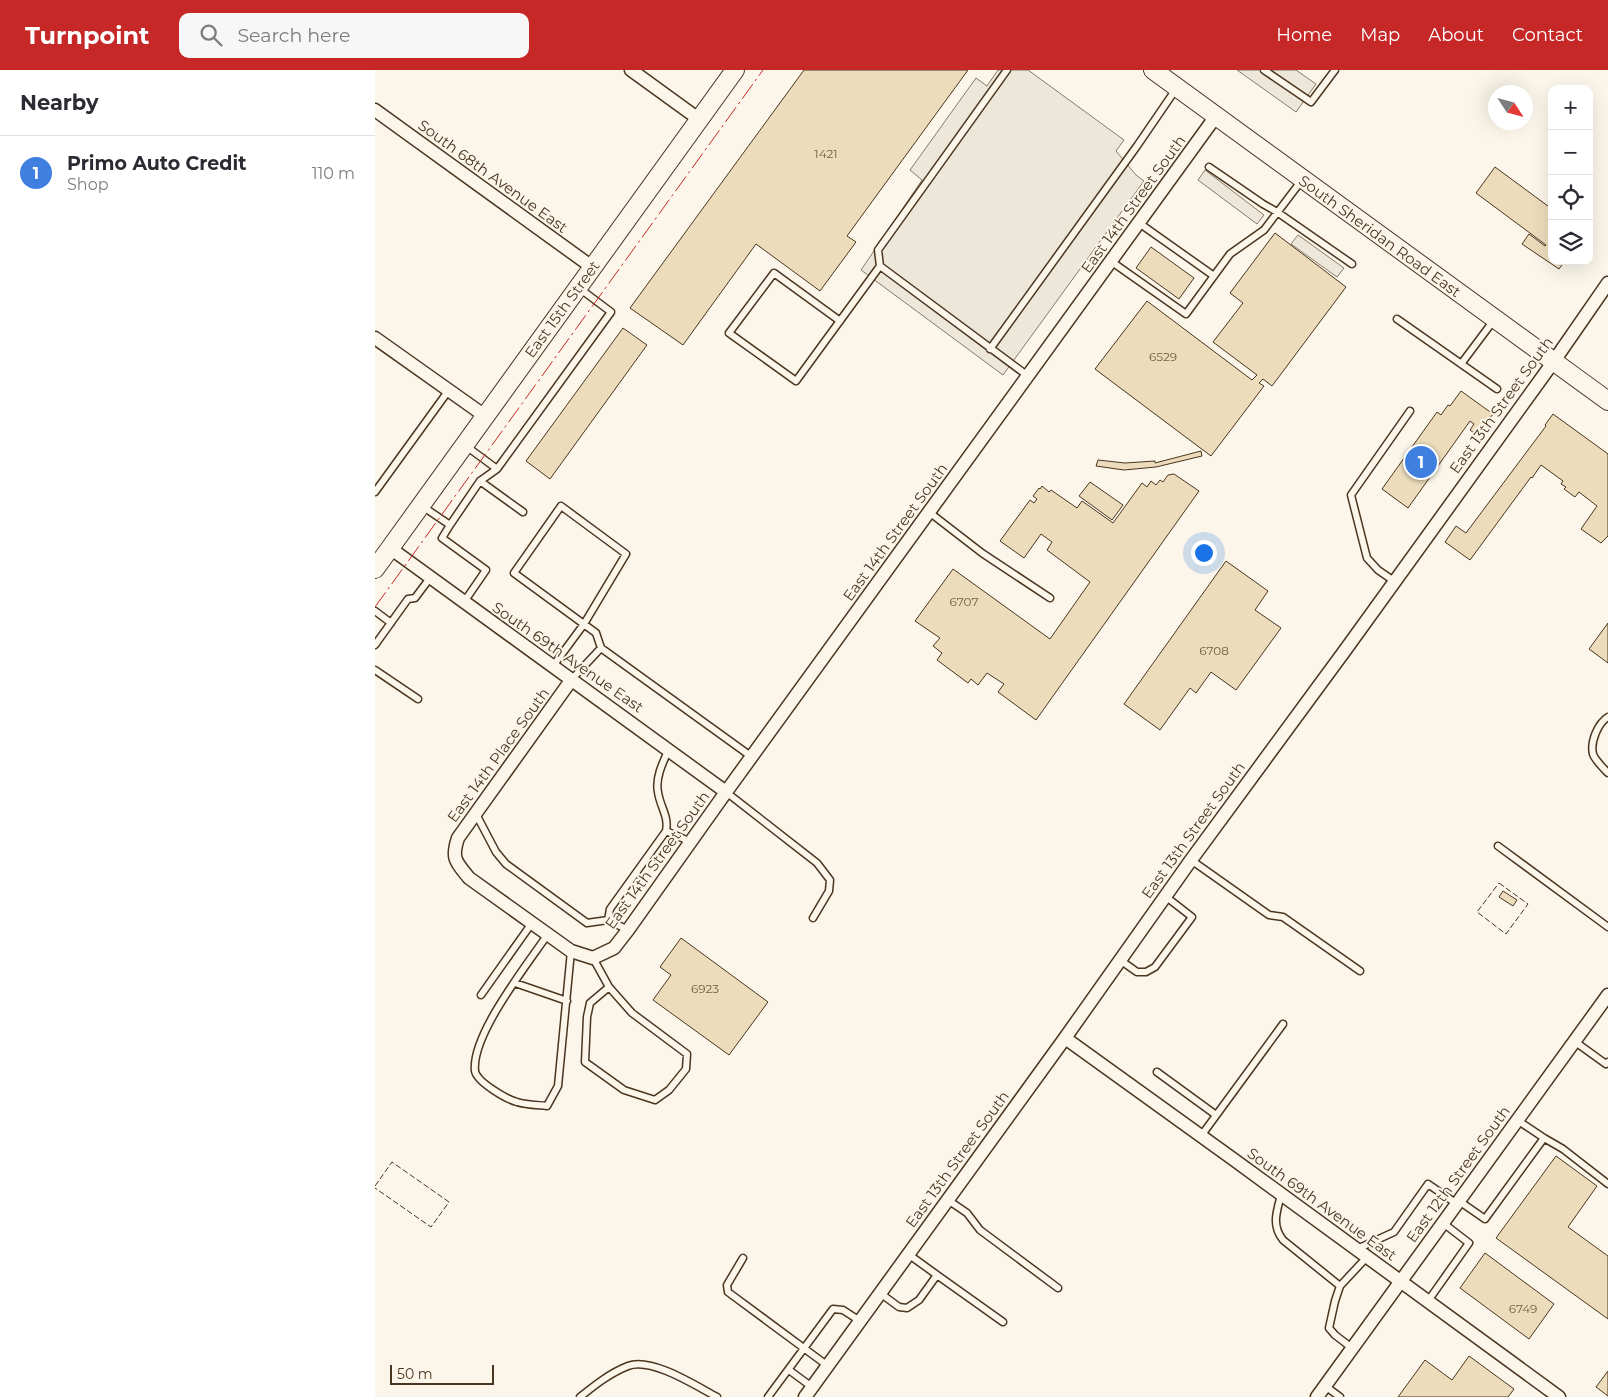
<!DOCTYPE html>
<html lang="en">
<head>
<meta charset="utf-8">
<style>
	body { margin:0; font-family:Montserrat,sans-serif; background:#f7f7f7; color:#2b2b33 }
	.controls { position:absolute; right:15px; top:15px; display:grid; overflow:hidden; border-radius:10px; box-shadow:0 5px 20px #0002 }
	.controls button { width:45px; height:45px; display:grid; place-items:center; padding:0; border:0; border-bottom:1px solid #e1e1e2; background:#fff; color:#2b2b33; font:25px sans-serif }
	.compass { position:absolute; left:1113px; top:15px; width:45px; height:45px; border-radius:50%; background:#fff; box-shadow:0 5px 20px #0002; rotate:126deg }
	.scale { position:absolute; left:15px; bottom:12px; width:104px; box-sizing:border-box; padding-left:5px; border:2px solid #4a3520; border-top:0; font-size:14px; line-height:18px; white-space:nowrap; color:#4a3520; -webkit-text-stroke:4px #fbf6e9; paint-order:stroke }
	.you { position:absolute; left:828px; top:482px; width:18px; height:18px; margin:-12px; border:4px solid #fff; border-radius:50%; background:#1a73e8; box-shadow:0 0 0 8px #1a73e833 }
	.badge { display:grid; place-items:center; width:32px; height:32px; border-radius:50%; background:#c62828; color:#fff; font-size:16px; font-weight:700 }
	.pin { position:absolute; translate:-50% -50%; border:2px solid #fff; box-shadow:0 1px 5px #0006 }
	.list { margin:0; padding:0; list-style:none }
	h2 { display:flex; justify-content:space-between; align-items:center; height:65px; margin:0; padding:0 20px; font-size:21px }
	h2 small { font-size:16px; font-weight:400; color:#7c7c81 }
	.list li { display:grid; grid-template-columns:32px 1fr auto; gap:15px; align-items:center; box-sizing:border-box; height:75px; padding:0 20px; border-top:1px solid #e1e1e2 }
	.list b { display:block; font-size:19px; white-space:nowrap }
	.list p { margin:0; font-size:16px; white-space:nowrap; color:#7c7c81 }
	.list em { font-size:16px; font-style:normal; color:#7c7c81 }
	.icon { flex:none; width:28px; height:28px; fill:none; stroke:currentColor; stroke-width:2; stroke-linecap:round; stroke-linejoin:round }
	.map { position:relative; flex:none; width:1233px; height:1327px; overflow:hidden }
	header { display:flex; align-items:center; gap:30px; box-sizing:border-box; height:70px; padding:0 25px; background:#c62828; color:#fff }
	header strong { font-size:24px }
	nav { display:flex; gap:28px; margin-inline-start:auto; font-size:18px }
	.search { width:350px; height:45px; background:#f7f7f7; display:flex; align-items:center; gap:12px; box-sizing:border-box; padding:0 18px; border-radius:10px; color:#7c7c81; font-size:19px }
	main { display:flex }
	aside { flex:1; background:#fff }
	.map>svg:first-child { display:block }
	.parking { fill:#ede7d9; stroke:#887966 }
	.building { fill:#ecdcbc; stroke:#4a3520 }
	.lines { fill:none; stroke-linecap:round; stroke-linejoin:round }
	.service-casing { stroke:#4a3520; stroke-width:9 }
	.minor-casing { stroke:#4a3520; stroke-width:15 }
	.secondary-casing { stroke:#4a3520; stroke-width:20 }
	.service { stroke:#fbf6e9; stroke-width:6 }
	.minor { stroke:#fbf6e9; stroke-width:12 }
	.secondary { stroke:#fbf6e9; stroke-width:18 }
	.fence { stroke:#4a3520; stroke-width:1; stroke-dasharray:6 2.5; stroke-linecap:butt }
	.power { stroke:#c62828; stroke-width:1; stroke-dasharray:18 4 2.5 4; stroke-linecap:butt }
	.labels { text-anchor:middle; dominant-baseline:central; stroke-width:4; stroke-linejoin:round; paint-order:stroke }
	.number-label { font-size:12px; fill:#725f47 }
	.street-label { font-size:15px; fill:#4a3520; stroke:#fbf6e9 }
</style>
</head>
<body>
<header>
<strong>Turnpoint</strong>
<div class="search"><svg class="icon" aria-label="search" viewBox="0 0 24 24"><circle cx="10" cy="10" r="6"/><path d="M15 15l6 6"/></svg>Search here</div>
<nav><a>Home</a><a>Map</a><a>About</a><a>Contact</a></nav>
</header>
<main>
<aside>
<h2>Nearby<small></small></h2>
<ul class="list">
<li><span class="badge" style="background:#3f7fe0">1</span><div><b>Primo Auto Credit</b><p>Shop</p></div><em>110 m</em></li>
</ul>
</aside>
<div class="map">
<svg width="1233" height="1327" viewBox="0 0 1233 1327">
	<rect width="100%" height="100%" fill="#fbf6e9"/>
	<!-- parking -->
	<path class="parking" d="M 623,0 L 653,0 L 749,70 L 741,81 L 761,105 L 769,111 L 628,305 L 486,200 L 547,110 L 535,100 L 601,8 L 612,16 Z
		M 862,0 L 921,0 L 941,14 L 921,42 Z
		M 830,100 L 889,145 L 882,154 L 823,110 Z
		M 923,165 L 969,198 L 962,207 L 916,174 Z"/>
	<!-- building -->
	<path class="building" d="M 429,0 L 593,0 L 472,166 L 481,172 L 445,221 L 381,174 L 308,275 L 255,238 Z
		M 1120,97 L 1177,139 L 1177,191 L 1190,191 L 1184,199 L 1147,174 L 1154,164 L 1170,176 L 1171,175 L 1101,123 Z
		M 900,163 L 971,217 L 897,316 L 888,309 L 884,313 L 889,316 L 836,386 L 720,299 L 772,231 L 877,310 L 882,305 L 838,272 L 868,233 L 855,223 Z
		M 776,177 L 819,208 L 804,229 L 761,198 Z
		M 248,258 L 272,275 L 175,409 L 151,391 Z
		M 1086,321 L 1118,344 L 1102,365 L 1095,360 L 1099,354 L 1095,351 L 1033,438 L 1007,419 L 1062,342 L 1066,345 L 1073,335 L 1075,336 Z
		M 1178,344 L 1233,384 L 1233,466 L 1226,473 L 1206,459 L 1222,436 L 1204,422 L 1200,427 L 1189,419 L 1191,417 L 1186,414 L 1188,411 L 1166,395 L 1157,408 L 1156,407 L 1095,490 L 1070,472 L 1081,456 L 1091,463 L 1171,356 L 1170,355 Z
		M 826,381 L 827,386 L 781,397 L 749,400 L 721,396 L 723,390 L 750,393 L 780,391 L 780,393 Z
		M 799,404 L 824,421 L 661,650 L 623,622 L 629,614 L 612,603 L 603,615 L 596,609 L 593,613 L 562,590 L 567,583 L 558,576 L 565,568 L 540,551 L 578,499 L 675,569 L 715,512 L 672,480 L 677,472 L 666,464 L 649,488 L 625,471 L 655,430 L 659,433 L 662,429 L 658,426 L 664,418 L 665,419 L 667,416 L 674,422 L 676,420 L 702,438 L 707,431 L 738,453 L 767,413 L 772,417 L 776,411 L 781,415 L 785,410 L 788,412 L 793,405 Z
		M 715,412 L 748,435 L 737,450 L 704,426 Z
		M 851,491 L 893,521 L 880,540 L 906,558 L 861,620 L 836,602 L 821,623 L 815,618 L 785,660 L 749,634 Z
		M 1233,553 L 1233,593 L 1214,579 Z
		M 1128,821 L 1142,830 L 1138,836 L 1124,827 Z
		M 306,868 L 393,932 L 354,985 L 278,930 L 296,905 L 285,897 Z
		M 1181,1086 L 1222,1116 L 1193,1157 L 1233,1186 L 1233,1249 L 1121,1168 Z
		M 1110,1183 L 1179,1234 L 1154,1269 L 1085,1218 Z
		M 1094,1286 L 1139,1319 L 1133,1327 L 1023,1327 L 1050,1290 L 1077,1310 Z
		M 1233,1301 L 1233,1326 L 1221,1317 Z"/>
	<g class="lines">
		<!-- service casing -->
		<g class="service-casing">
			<path id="service" d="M 632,0 L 503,180 L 505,196 L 653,306
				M 889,0 L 936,32 L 960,0
				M 834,97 L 888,134 L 902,142 L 977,194
				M 764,153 L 839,206
				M 737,192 L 811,244 L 855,184 L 889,160 L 927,110
				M 1022,249 L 1122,319
				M 465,251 L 399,203 L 354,263 L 421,311 L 505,196
				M 615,279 L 762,76 L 801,19
				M 1086,294 L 1119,250
				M 91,376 L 122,399
				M 105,411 L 148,442
				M 0,422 L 74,320
				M 47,436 L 75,455 L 105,411 L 122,399 L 236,242 L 204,218
				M 554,442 L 607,483 L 675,528
				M 75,455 L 67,468 L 111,500 L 89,532
				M 1019,511 L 1003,500 L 992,488 L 976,425 L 1035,341
				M 0,541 L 16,553
				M 0,575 L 33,529 L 40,528 L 55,508
				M 178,596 L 209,554 L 251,484 L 186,436 L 139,503 L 221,563 L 226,578 L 377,687
				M 0,600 L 43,629
				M 197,609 L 226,578
				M 1233,647 C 1223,653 1215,672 1218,684 C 1220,690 1228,698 1233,703
				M 351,722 L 442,793 L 455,810 L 454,821 L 438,848
				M 101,744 L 121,782 L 131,794 L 212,853 L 233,850 L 253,860
				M 291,761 L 316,772
				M 1123,776 L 1233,857
				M 816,790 L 894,845 L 908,847 L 985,901
				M 233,850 L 235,839 L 291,761 C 294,746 285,737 283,722 C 280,708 288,692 294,679
				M 173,864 C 152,895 96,965 100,1001 C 102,1012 131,1029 142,1032 C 151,1035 162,1035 172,1036 L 183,1016 L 196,881
				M 218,888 L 234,917 L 257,943 L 312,984 L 311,999 L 294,1020 L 280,1030 L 249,1020 L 210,992 L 212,947 L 215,933 L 234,917
				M 745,890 L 762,902 L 771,902 L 780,897 L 817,847 L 790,826
				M 140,913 L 192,931
				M 106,925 L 157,853
				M 1199,971 L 1231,994 L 1233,992
				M 782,1002 L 841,1045
				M 826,1066 L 908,954
				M 1169,1068 L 1188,1079 L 1233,1114
				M 906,1125 C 902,1141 896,1155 908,1170 L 965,1216
				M 573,1130 L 592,1143 L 605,1160 L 683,1218
				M 1084,1131 L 1110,1149 L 1169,1068 L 1142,1050
				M 982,1179 L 1019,1162 L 1053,1114 L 1082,1134
				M 368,1188 L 352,1215 L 353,1222 L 453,1296
				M 562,1205 L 628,1252
				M 505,1223 L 524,1237 L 532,1238 L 544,1230 L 562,1205 L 533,1184
				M 1053,1231 L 1094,1173 L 1068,1153
				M 977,1278 L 960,1265 L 954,1258 L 960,1231 L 965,1216 L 992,1187
				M 414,1300 L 437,1317
				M 950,1316 L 965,1327
				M 205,1327 C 220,1315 235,1303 253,1296 C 277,1287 321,1316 342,1327
				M 393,1327 L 458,1239 L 468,1240 L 485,1251"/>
		</g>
		<!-- minor casing -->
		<g class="minor-casing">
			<path id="minor" d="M 256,0 L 325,50
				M 0,40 L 217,197
				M 0,268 L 110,346
				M 15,478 L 351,722
				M 197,609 L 83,768 C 76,789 81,792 94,808 L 196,881 L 218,888 L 239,878 L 253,860 L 351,722 L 841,46
				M 690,968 L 858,1089 L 1184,1327
				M 430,1327 L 690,968 L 816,790 L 971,579 L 1179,291 L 1233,213
				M 942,1327 L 1233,925"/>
		</g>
		<!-- secondary casing -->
		<g class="secondary-casing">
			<path id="secondary" d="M 778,0 L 1233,331
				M 0,499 L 360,0"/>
		</g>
		<!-- service -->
		<use href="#service" class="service"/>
		<!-- minor -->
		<use href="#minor" class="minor"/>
		<!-- secondary -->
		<use href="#secondary" class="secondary"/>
		<!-- fence -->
		<path class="fence" d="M 1124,813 L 1153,834 L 1131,864 L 1102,842 Z
			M 0,1116 L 17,1092 L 74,1132 L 56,1157 L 0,1118"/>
		<!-- power -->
		<path class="power" d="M 0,537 L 388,0"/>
	</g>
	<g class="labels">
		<!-- number labels -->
		<g class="number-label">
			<text x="451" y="83">1421</text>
			<text x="788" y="286">6529</text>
			<text x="589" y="531">6707</text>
			<text x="839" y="580">6708</text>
			<text x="330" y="918">6923</text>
			<text x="1148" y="1238">6749</text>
		</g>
		<!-- street labels -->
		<g class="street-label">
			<text transform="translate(118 106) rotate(36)">South 68th Avenue East</text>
			<text transform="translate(758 134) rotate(-54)">East 14th Street South</text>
			<text transform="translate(1005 166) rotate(36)">South Sheridan Road East</text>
			<text transform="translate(187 239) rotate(-54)">East 15th Street</text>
			<text transform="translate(1126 335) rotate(-54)">East 13th Street South</text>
			<text transform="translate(520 462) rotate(-54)">East 14th Street South</text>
			<text transform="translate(193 587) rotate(35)">South 69th Avenue East</text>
			<text transform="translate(123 685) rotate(-54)">East 14th Place South</text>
			<text transform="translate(818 760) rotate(-54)">East 13th Street South</text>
			<text transform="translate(282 790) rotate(-54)">East 14th Street South</text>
			<text transform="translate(582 1089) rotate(-54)">East 13th Street South</text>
			<text transform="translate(1083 1104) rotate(-54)">East 12th Street South</text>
			<text transform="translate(947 1134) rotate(36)">South 69th Avenue East</text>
		</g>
	</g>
</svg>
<div class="controls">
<button>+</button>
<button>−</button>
<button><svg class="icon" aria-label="locate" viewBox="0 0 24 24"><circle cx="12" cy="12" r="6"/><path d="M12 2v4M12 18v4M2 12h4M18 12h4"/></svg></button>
<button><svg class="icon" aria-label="layers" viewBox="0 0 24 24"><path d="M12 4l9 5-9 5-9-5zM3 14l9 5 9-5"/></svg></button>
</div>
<svg class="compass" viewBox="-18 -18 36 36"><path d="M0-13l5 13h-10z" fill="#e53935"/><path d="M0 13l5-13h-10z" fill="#7c7c81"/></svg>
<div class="scale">50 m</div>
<div class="you"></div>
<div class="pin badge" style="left:1046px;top:392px;background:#3f7fe0">1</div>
</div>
</main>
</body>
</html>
